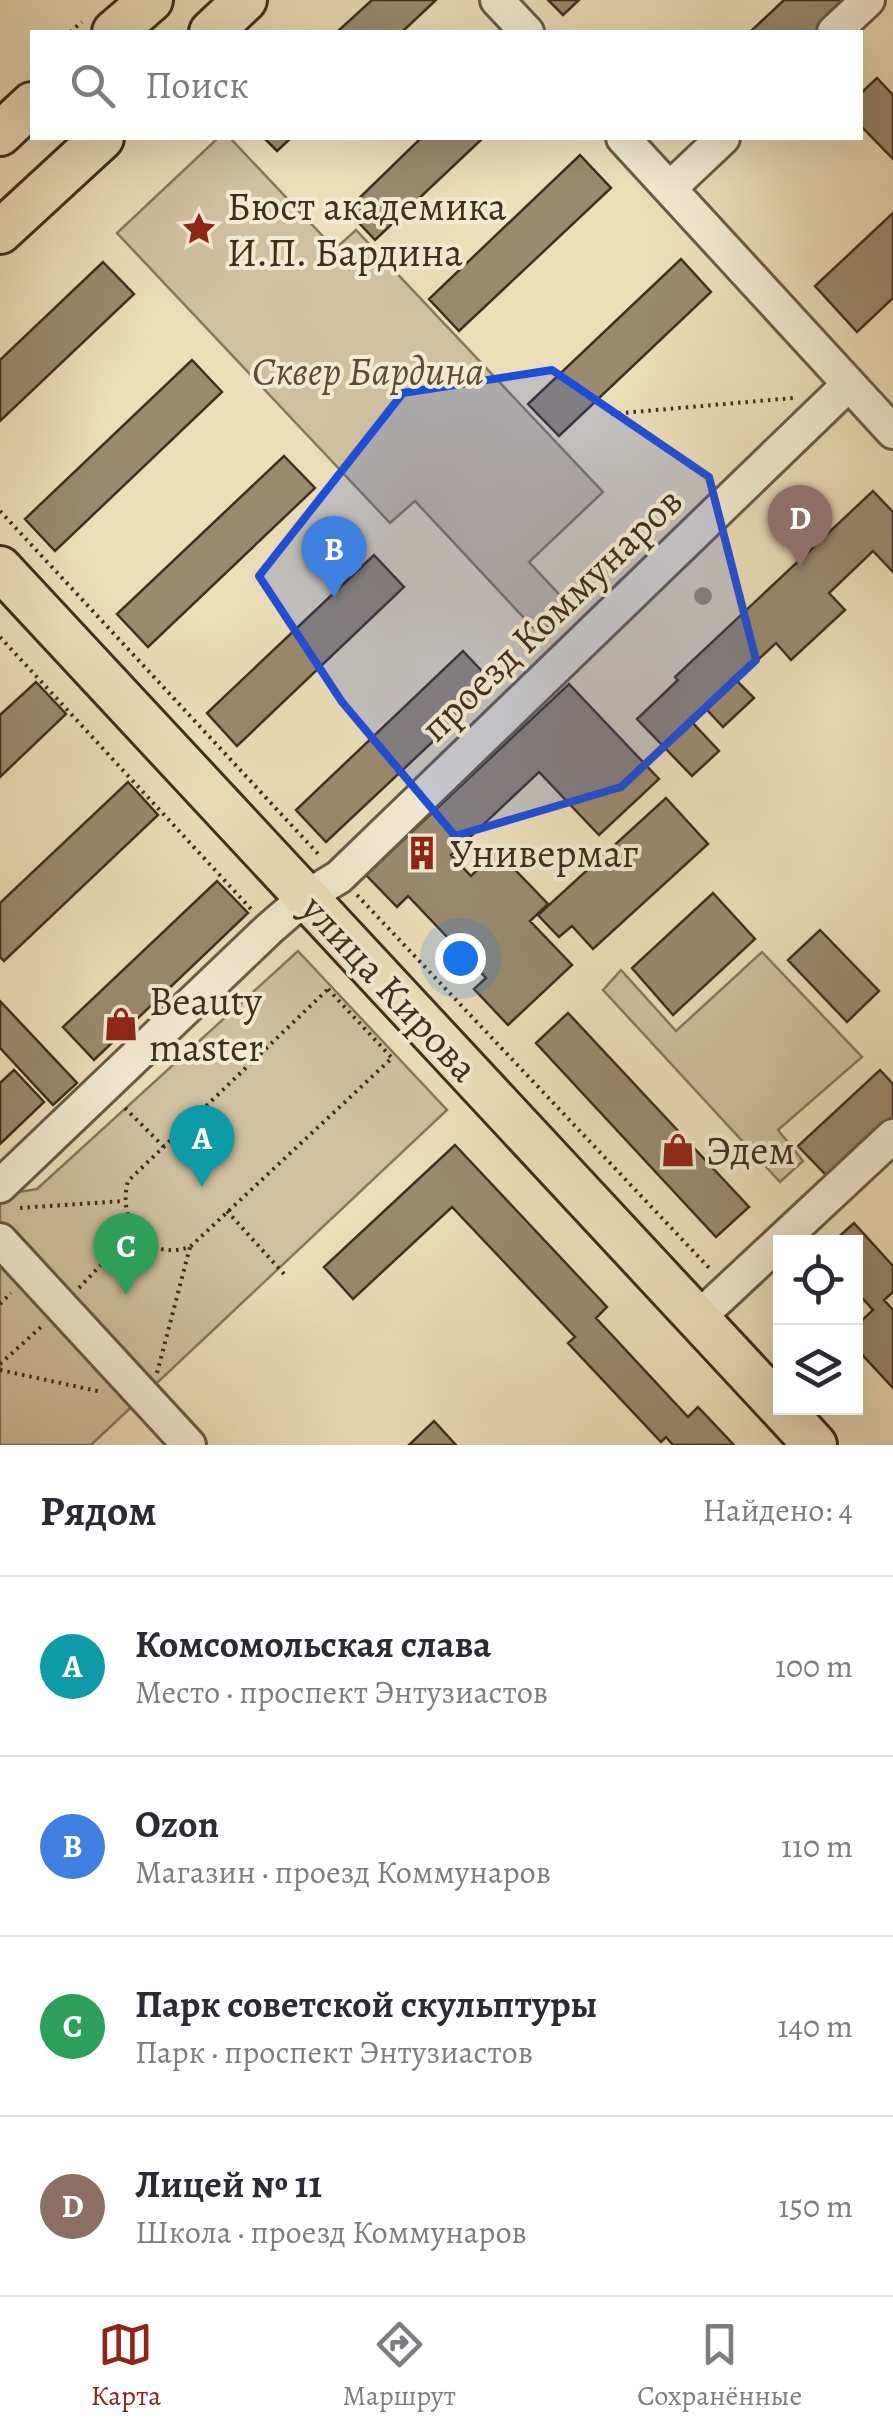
<!DOCTYPE html>
<html lang="ru">
<head>
<meta charset="utf-8">
<style>
	body { margin:0; font-family:Alegreya,serif; background:#f7f7f7; color:#2b2b33 }
	.controls { position:absolute; right:30px; bottom:30px; display:grid; overflow:hidden; border-radius:0px; box-shadow:0 10px 40px #0002 }
	.controls button { width:90px; height:90px; display:grid; place-items:center; padding:0; border:0; border-bottom:2px solid #e1e1e2; background:#fff; color:#2b2b33; font:50px sans-serif }
	.you { position:absolute; left:460px; top:958px; width:35px; height:35px; margin:-25px; border:8px solid #fff; border-radius:50%; background:#1a73e8; box-shadow:0 0 0 15px #1a73e833 }
	.badge { display:grid; place-items:center; width:65px; height:65px; border-radius:50%; background:#8f2418; color:#fff; font-size:32px; font-weight:700 }
	.pin { position:absolute; translate:-50% -82px; filter:drop-shadow(0 2px 5px #0008) }
	.pin::after { content:''; position:absolute; top:52px; width:35px; height:30px; background:inherit; clip-path:polygon(0 0,100% 0,50% 100%) }
	.list { margin:0; padding:0; list-style:none }
	h2 { display:flex; justify-content:space-between; align-items:center; height:130px; margin:0; padding:0 40px; font-size:42px }
	h2 small { font-size:32px; font-weight:400; color:#7c7c81 }
	.list li { display:grid; grid-template-columns:65px 1fr auto; gap:30px; align-items:center; box-sizing:border-box; height:180px; padding:0 40px; border-top:2px solid #e1e1e2 }
	.list b { display:block; font-size:38px; white-space:nowrap }
	.list p { margin:0; font-size:32px; white-space:nowrap; color:#7c7c81 }
	.list em { font-size:32px; font-style:normal; color:#7c7c81 }
	.icon { flex:none; width:55px; height:55px; fill:none; stroke:currentColor; stroke-width:2; stroke-linecap:round; stroke-linejoin:round }
	.map { position:relative; flex:none; width:893px; height:1445px; overflow:hidden }
	.search { position:absolute; background:#fff; box-shadow:0 10px 40px #0002; left:30px; right:30px; top:30px; height:110px; display:flex; align-items:center; gap:25px; box-sizing:border-box; padding:0 35px; border-radius:0px; color:#7c7c81; font-size:38px }
	.sheet { height:850px; background:#fff }
	nav { display:flex; justify-content:space-around; align-items:center; box-sizing:border-box; height:140px; border-top:2px solid #e1e1e2; background:#fff; font-size:28px; color:#7c7c81 }
	nav a { display:grid; justify-items:center; gap:5px }
	nav .on { color:#8f2418 }
	.map>svg:first-child { display:block }
	.green { fill:#d0c09f; stroke:#88775e; stroke-width:2.5 }
	.building { fill:#9a8a6f; stroke:#402e1e; stroke-width:2.5 }
	.lines { fill:none; stroke-linecap:round; stroke-linejoin:round }
	.minor-casing { stroke:#6b5a45; stroke-width:38 }
	.major-casing { stroke:#402e1e; stroke-width:48 }
	.path { stroke:#402e1e; stroke-width:4; stroke-dasharray:2.5 5; stroke-linecap:butt }
	.minor { stroke:#f3ead2; stroke-width:32 }
	.major { stroke:#eddeba; stroke-width:42 }
	.tree { fill:#9e8d72 }
	.marked { fill:#1d4ed8; fill-opacity:0.2; stroke:#1d4ed8; stroke-width:8; stroke-linejoin:round }
	.labels { text-anchor:middle; dominant-baseline:central; stroke-width:8; stroke-linejoin:round; paint-order:stroke }
	.poi-label { font-size:40px; fill:#402e1e; stroke:#f3ead2; text-anchor:start }
	.park-label { font-size:40px; font-style:italic; fill:#5d4b38; stroke:#f3ead2 }
	.street-label { font-size:40px; fill:#402e1e; stroke:#f3ead2 }
</style>
</head>
<body>
<div class="map">
<svg width="893" height="1445" viewBox="0 0 893 1445">
	<rect width="100%" height="100%" fill="#eddeba"/>
	<filter id="stains"><feTurbulence type="fractalNoise" baseFrequency=".002" numOctaves="4"/><feColorMatrix values="0 0 0 0 .2 0 0 0 0 .09 0 0 0 0 .02 0 0 0 .5 -.17"/></filter>
	<radialGradient id="worn" r=".72"><stop offset=".6" stop-color="#630" stop-opacity="0"/><stop offset="1" stop-color="#630" stop-opacity=".3"/></radialGradient>
	<!-- green -->
	<path class="green" d="M 218,138 L 230,138 L 335,249 L 356,230 L 603,492 L 529,562 L 570,606 L 539,634 L 415,501 L 390,523 L 117,233 Z
		M 298,951 L 447,1110 L 91,1445 L 0,1445 L 0,1195 L 37,1189 Z
		M 762,952 L 862,1057 L 778,1130 L 803,1161 L 780,1182 L 603,990 L 621,970 L 676,1031 Z"/>
	<!-- building -->
	<path class="building" d="M 372,0 L 436,0 L 402,32 L 337,32 Z
		M 548,0 L 579,0 L 563,15 Z
		M 784,0 L 851,0 L 817,32 L 750,32 Z
		M 877,78 L 893,95 L 893,159 L 860,125 L 860,94 Z
		M 264,138 L 291,138 L 277,151 Z
		M 421,138 L 483,138 L 375,240 L 347,210 Z
		M 580,155 L 611,188 L 459,331 L 429,299 Z
		M 893,213 L 893,298 L 857,332 L 815,286 Z
		M 681,259 L 711,292 L 559,436 L 528,404 Z
		M 103,262 L 134,294 L 0,421 L 0,360 Z
		M 192,360 L 222,392 L 55,551 L 25,519 Z
		M 284,456 L 315,488 L 148,647 L 117,614 Z
		M 873,491 L 893,512 L 893,572 L 873,551 L 829,593 L 845,610 L 791,660 L 776,643 L 736,680 L 754,698 L 723,727 L 706,709 L 692,722 L 719,751 L 692,776 L 637,719 L 678,680 L 675,677 Z
		M 374,555 L 404,587 L 237,746 L 207,713 Z
		M 463,651 L 494,684 L 326,842 L 296,810 Z
		M 36,682 L 66,714 L 0,777 L 0,715 Z
		M 569,684 L 659,779 L 599,835 L 539,772 L 451,855 L 471,876 L 497,851 L 548,904 L 530,921 L 572,965 L 508,1025 L 474,989 L 486,978 L 408,896 L 397,907 L 366,875 Z
		M 128,782 L 158,815 L 4,961 L 0,957 L 0,903 Z
		M 666,798 L 708,844 L 593,949 L 572,926 L 559,937 L 538,915 Z
		M 217,881 L 248,913 L 94,1060 L 63,1027 Z
		M 713,893 L 755,939 L 673,1015 L 632,968 Z
		M 820,930 L 879,991 L 847,1022 L 788,960 Z
		M 0,1001 L 77,1083 L 53,1105 L 0,1048 Z
		M 568,1013 L 749,1207 L 716,1237 L 536,1043 Z
		M 14,1070 L 44,1102 L 0,1144 L 0,1083 Z
		M 880,1070 L 893,1084 L 893,1119 L 829,1178 L 798,1146 Z
		M 455,1145 L 607,1307 L 596,1318 L 688,1417 L 698,1407 L 734,1445 L 673,1445 L 666,1437 L 661,1442 L 568,1343 L 575,1337 L 452,1207 L 353,1299 L 324,1267 Z
		M 854,1223 L 893,1266 L 893,1292 L 884,1300 L 893,1310 L 893,1388 L 856,1348 L 856,1326 L 873,1310 L 856,1291 L 856,1242 L 833,1242 Z
		M 434,1421 L 456,1445 L 409,1445 Z"/>
	<g class="lines">
		<!-- minor casing -->
		<g class="minor-casing">
			<path id="minor" d="M 497,0 L 527,32
				M 834,32 L 868,0
				M 623,138 L 893,432
				M 670,188 L 723,138
				M 0,1186 L 269,929 L 306,897 L 339,877 L 849,384
				M 0,1240 L 189,1445
				M 698,1318 L 893,1136"/>
		</g>
		<!-- major casing -->
		<g class="major-casing">
			<path id="major" d="M 114,32 L 151,0
				M 211,32 L 245,0
				M 0,134 L 32,104
				M 0,232 L 102,138
				M 0,568 L 780,1407
				M 781,1408 L 815,1445"/>
		</g>
		<!-- path -->
		<path class="path" d="M 70,32 L 82,22
			M 611,414 L 793,398
			M 0,511 L 320,856
			M 0,637 L 251,909
			M 357,895 L 711,1270
			M 328,989 L 392,1058 L 190,1247 C 146,1262 117,1221 128,1181 Z
			M 125,1108 L 164,1147
			M 20,1208 L 124,1201
			M 227,1211 L 284,1274
			M 79,1288 L 133,1231
			M 0,1304 L 11,1293
			M 0,1364 L 41,1327
			M 0,1370 L 102,1392
			M 157,1373 L 190,1247"/>
		<!-- minor -->
		<use href="#minor" class="minor"/>
		<!-- major -->
		<use href="#major" class="major"/>
	</g>
	<!-- trees -->
	<circle class="tree" cx="703" cy="596" r="9"/>
	<!-- marked area -->
	<path class="marked" d="M 552,370 L 709,477 L 756,660 L 621,787 L 455,836 L 342,702 L 259,576 L 403,393 Z"/>
	<!-- icons -->
	<defs>
		<g id="sight-bare" transform="scale(2.7)"><path d="M0-6L1.8-2.2L6-1.7L2.9 1.2L3.7 5.4L0 3.3L-3.7 5.4L-2.9 1.2L-6-1.7L-1.8-2.2Z" fill="#8f2418" stroke="#f3ead2" stroke-width="2.5" paint-order="stroke"/></g>
		<g id="building-bare" transform="scale(2.7)"><path d="M-4-6H4V6H1V3H-1V6H-4ZM-2.5-4.3h1.7v1.8h-1.7ZM.8-4.3h1.7v1.8H.8ZM-2.5-1h1.7V.8h-1.7ZM.8-1h1.7V.8H.8Z" fill="#8f2418" stroke="#f3ead2" stroke-width="2.5" paint-order="stroke"/></g>
		<g id="shop-bare" transform="scale(2.7)"><path d="M-5-2.5h2.3a2.7 3.5 0 0 1 5.4 0H5L5.5 6h-11ZM-1.5-2.5h3a1.5 2.3 0 0 0-3 0Z" fill="#8f2418" stroke="#f3ead2" stroke-width="2.5" paint-order="stroke"/></g>
	</defs>
	<g fill-rule="evenodd">
		<use href="#sight-bare" x="199" y="229"/>
		<use href="#building-bare" x="422" y="853"/>
		<use href="#shop-bare" x="121" y="1024"/>
		<use href="#shop-bare" x="678" y="1150"/>
	</g>
	<g class="labels">
		<!-- poi labels -->
		<g class="poi-label">
			<text x="227" y="206">Бюст академика<tspan x="227" dy="46">И.П. Бардина</tspan></text>
			<text x="450" y="853">Универмаг</text>
			<text x="149" y="1001">Beauty<tspan x="149" dy="46">master</tspan></text>
			<text x="706" y="1150">Эдем</text>
		</g>
		<!-- park labels -->
		<g class="park-label">
			<text x="368" y="371">Сквер Бардина</text>
		</g>
		<!-- street labels -->
		<g class="street-label">
			<text transform="translate(551 614) rotate(-44)">проезд Коммунаров</text>
			<text transform="translate(390 988) rotate(47)">улица Кирова</text>
		</g>
	</g>
	<rect width="100%" height="100%" filter="url(#stains)"/>
	<rect width="100%" height="100%" fill="url(#worn)"/>
</svg>
<div class="controls">
<button><svg class="icon" aria-label="locate" viewBox="0 0 24 24"><circle cx="12" cy="12" r="6"/><path d="M12 2v4M12 18v4M2 12h4M18 12h4"/></svg></button>
<button><svg class="icon" aria-label="layers" viewBox="0 0 24 24"><path d="M12 4l9 5-9 5-9-5zM3 14l9 5 9-5"/></svg></button>
</div>
<div class="you"></div>
<div class="pin badge" style="left:202px;top:1187px;background:#0f9aa8">A</div>
<div class="pin badge" style="left:334px;top:598px;background:#3f7fe0">B</div>
<div class="pin badge" style="left:126px;top:1295px;background:#2e9e5b">C</div>
<div class="pin badge" style="left:800px;top:567px;background:#8d6e63">D</div>
<div class="search"><svg class="icon" aria-label="search" viewBox="0 0 24 24"><circle cx="10" cy="10" r="6"/><path d="M15 15l6 6"/></svg>Поиск</div>
</div>
<section class="sheet">
<h2>Рядом<small>Найдено: 4</small></h2>
<ul class="list">
<li><span class="badge" style="background:#0f9aa8">A</span><div><b>Комсомольская слава</b><p>Место · проспект Энтузиастов</p></div><em>100 m</em></li>
<li><span class="badge" style="background:#3f7fe0">B</span><div><b>Ozon</b><p>Магазин · проезд Коммунаров</p></div><em>110 m</em></li>
<li><span class="badge" style="background:#2e9e5b">C</span><div><b>Парк советской скульптуры</b><p>Парк · проспект Энтузиастов</p></div><em>140 m</em></li>
<li><span class="badge" style="background:#8d6e63">D</span><div><b>Лицей № 11</b><p>Школа · проезд Коммунаров</p></div><em>150 m</em></li>
</ul>
</section>
<nav>
<a class="on"><svg class="icon" aria-label="map" viewBox="0 0 24 24"><path d="M3 6l6-2 6 2 6-2v14l-6 2-6-2-6 2zM9 4v14M15 6v14"/></svg>Карта</a>
<a><svg class="icon" aria-label="directions" viewBox="0 0 24 24"><path d="M12 3l9 9-9 9-9-9zM9 14v-3h6M13 9l2 2-2 2"/></svg>Маршрут</a>
<a><svg class="icon" aria-label="saved" viewBox="0 0 24 24"><path d="M7 4h10v16l-5-4-5 4z"/></svg>Сохранённые</a>
</nav>
</body>
</html>
